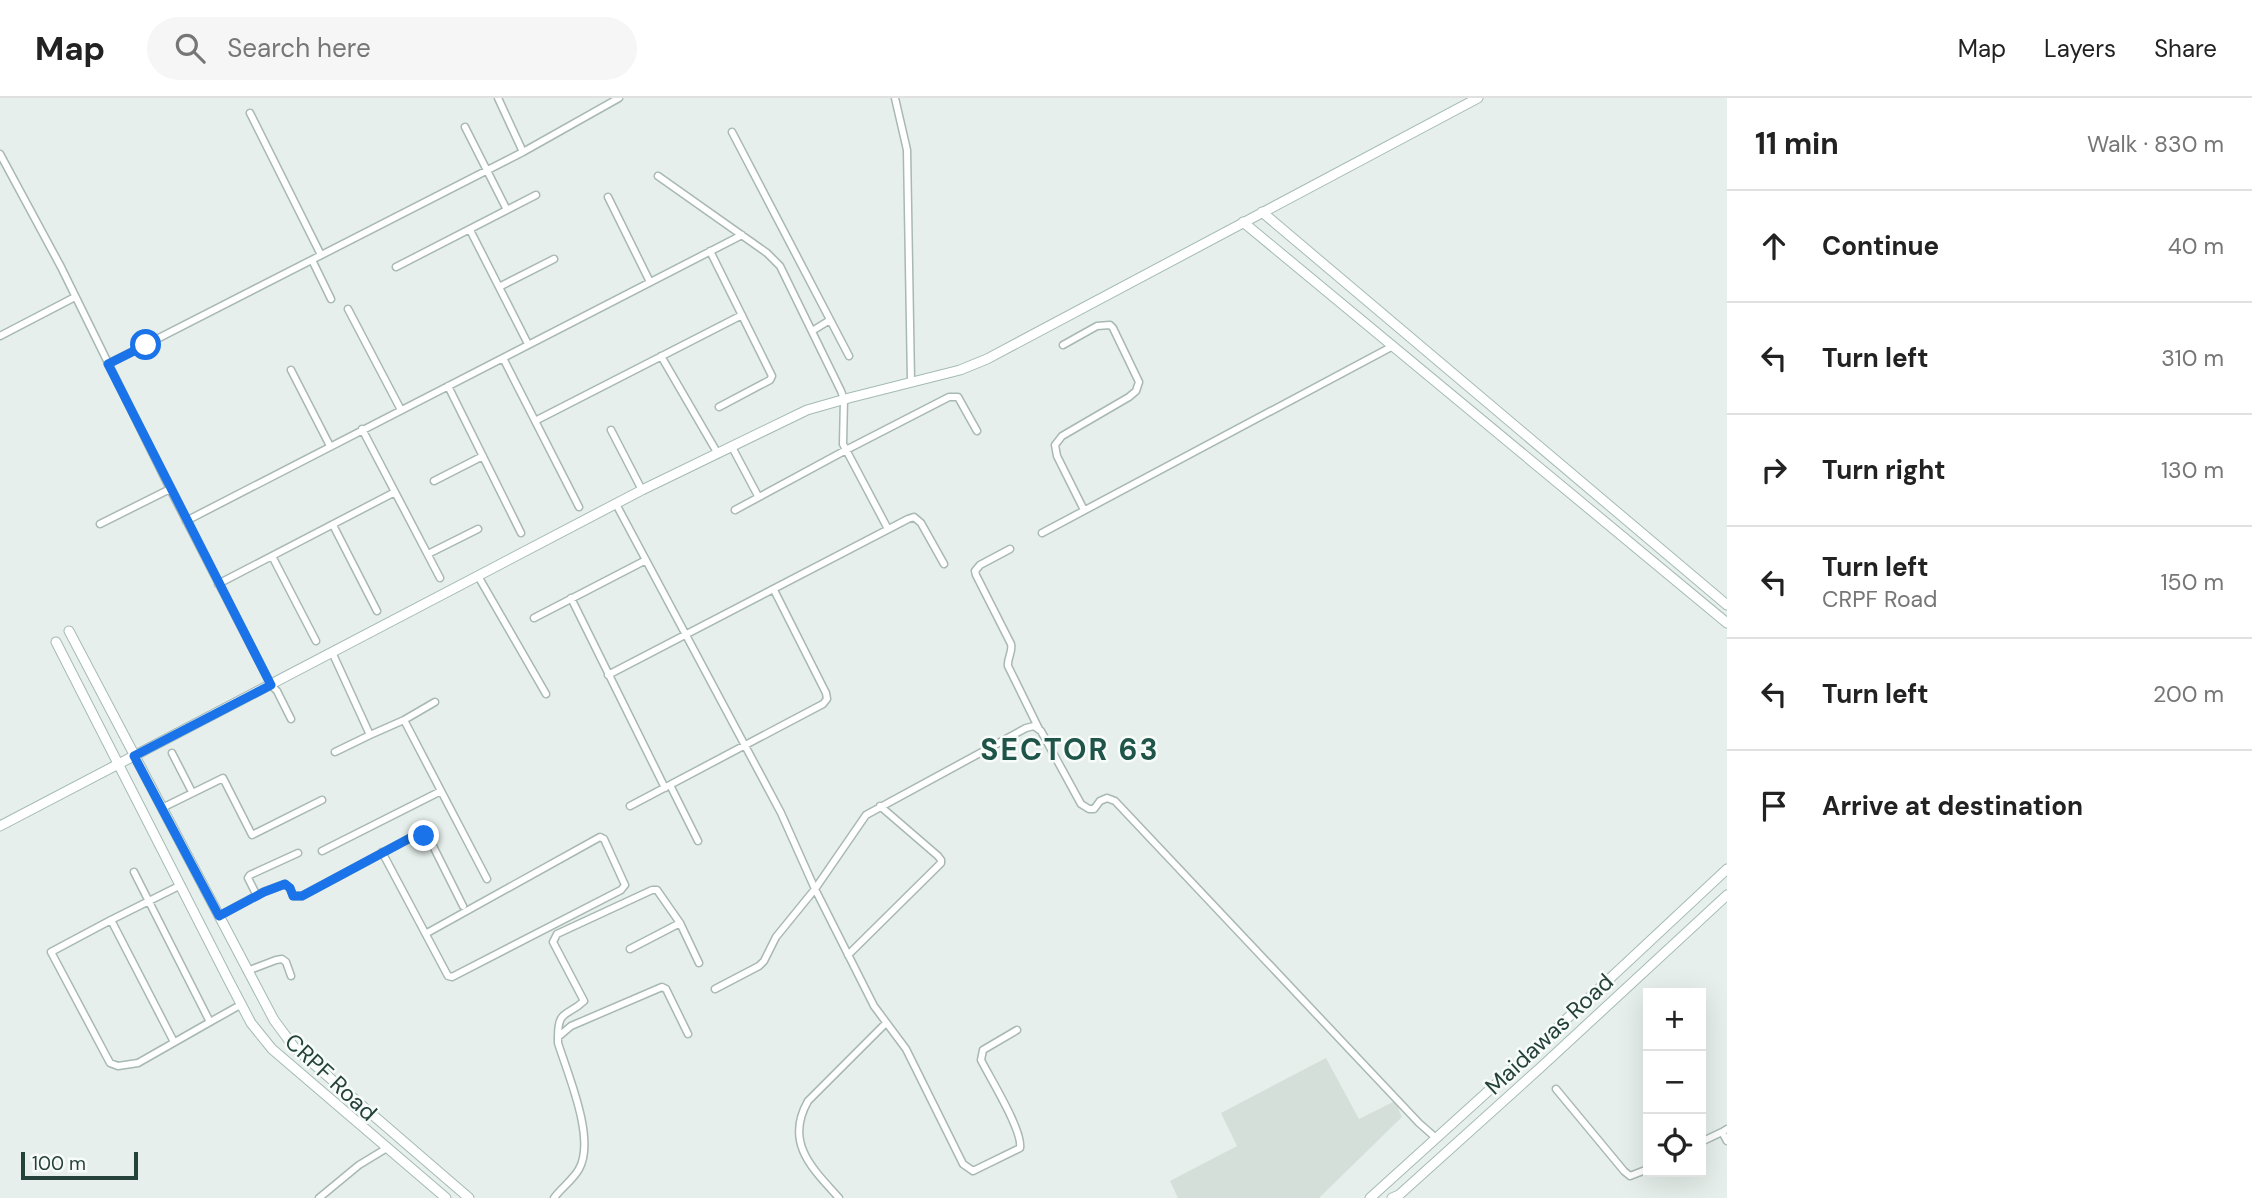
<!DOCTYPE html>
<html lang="en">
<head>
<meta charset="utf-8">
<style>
	body { margin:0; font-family:"DM Sans",sans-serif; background:#f6f6f6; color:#222 }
	.controls { position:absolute; right:21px; bottom:21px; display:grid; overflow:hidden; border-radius:0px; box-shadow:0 7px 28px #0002 }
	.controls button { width:63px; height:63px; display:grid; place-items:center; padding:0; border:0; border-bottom:2px solid #e0e0e0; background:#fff; color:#222; font:35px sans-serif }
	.scale { position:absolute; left:21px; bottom:18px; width:117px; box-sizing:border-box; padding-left:7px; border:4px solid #24423a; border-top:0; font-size:19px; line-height:24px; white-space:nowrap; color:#24423a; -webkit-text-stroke:5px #f7fbf9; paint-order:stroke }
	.stop { position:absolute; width:21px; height:21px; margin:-16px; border:5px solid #1a73e8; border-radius:50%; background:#fff }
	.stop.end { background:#1a73e8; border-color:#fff; box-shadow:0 2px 7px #0008 }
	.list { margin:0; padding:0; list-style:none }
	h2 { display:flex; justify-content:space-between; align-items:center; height:91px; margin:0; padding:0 28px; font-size:30px }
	h2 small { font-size:23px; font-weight:400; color:#767676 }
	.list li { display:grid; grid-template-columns:46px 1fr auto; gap:21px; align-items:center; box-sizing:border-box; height:112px; padding:0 28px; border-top:2px solid #e0e0e0 }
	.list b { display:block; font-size:26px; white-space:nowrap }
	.list p { margin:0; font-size:23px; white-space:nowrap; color:#767676 }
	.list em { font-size:23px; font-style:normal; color:#767676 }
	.icon { flex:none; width:38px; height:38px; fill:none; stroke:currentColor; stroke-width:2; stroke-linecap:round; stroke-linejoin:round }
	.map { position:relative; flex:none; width:1727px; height:1100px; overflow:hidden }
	header { display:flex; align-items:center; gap:42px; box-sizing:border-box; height:98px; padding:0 35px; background:#fff; border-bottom:2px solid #e0e0e0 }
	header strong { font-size:33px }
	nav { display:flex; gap:38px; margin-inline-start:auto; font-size:24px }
	.search { width:490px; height:63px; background:#f6f6f6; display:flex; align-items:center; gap:18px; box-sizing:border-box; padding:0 24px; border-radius:38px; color:#767676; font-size:26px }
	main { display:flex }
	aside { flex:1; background:#fff }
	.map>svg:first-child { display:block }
	.built { fill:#d4dfda }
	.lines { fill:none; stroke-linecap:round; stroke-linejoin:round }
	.street-casing { stroke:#a8b8b2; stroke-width:9 }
	.secondary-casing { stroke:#a4bbb3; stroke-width:11 }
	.street { stroke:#fff; stroke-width:6 }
	.secondary { stroke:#fff; stroke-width:9 }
	.route { stroke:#1a73e8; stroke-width:9 }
	.labels { text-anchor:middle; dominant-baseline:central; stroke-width:5; stroke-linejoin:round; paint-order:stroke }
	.street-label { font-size:23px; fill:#24423a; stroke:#f7fbf9 }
	.district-label { font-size:30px; font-weight:bold; letter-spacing:2px; fill:#1f5548; stroke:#f7fbf9 }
</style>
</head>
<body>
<header>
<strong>Map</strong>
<div class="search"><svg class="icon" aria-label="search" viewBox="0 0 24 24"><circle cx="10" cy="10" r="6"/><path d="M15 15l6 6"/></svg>Search here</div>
<nav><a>Map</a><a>Layers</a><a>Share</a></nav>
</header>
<main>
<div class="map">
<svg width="1727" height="1100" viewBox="0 0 1727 1100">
	<rect width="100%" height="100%" fill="#e6efeb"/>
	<!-- built -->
	<path class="built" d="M 1326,960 L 1359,1021 L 1395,1003 L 1402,1019 L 1319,1100 L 1178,1100 L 1170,1083 L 1237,1048 L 1221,1015 Z"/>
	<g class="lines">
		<!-- street casing -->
		<g class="street-casing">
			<path id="street" d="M 498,0 L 523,54
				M 895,0 L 907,52 L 911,283
				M 250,15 L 321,157
				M 465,29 L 507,112
				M 732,34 L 849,258
				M 0,56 L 61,169 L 170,391 L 271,587 L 277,593 L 291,621
				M 658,78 L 767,155 L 780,168 L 841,293 L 844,301 L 843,346 L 888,431
				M 608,99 L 650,184
				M 470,132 L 528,246
				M 710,153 L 772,278 L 770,282 L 719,309
				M 312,162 L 331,201
				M 396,169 L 536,97
				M 499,189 L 554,161
				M 348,211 L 401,312
				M 812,233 L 830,222
				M 0,238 L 75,199
				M 1063,247 L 1097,228 L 1110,227 L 1113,230 L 1139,284 L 1136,293 L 1129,299 L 1062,338 L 1055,347 L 1057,358 L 1084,412
				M 661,258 L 718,356
				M 503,260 L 579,409
				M 108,266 L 523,54 L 619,0
				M 291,272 L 330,348
				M 448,288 L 521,435
				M 535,323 L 742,217
				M 362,331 L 440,480
				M 611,332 L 642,392
				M 732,349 L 758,398
				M 434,383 L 483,358
				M 616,406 L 781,715 L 815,791 L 874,908 L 906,951 L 963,1066 L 973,1073 L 1020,1050 C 1023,1033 990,980 981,962 L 983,952 L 1017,932
				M 735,412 L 846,352 L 949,299 L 958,299 L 977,333
				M 186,423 L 742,137
				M 100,426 L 170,391
				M 333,427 L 377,513
				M 1042,435 L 1393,248
				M 1010,451 L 980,467 L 975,473 L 976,477 L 1011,546 C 1013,554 1007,560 1008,568 L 1039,631
				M 428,456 L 478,431
				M 272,458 L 316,543
				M 478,478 L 546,596
				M 218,486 L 395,394
				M 571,500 L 665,690
				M 534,520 L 646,462
				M 332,554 L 370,637 L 404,622 L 487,781
				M 608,577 L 908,421 L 914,419 L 921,425 L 944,466
				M 404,622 L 435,604
				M 335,654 L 370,637
				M 172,655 L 192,694
				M 670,687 L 698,743
				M 630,708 L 823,606 L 827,601 L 826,595 L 774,492
				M 162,710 L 223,680 L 252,737 L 322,702
				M 322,753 L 441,693
				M 382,754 L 448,878 L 452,879 L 621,792 L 625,787 L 604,741 L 600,739 L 427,835
				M 134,774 L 210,924 L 242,906
				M 257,798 L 248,780 L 250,777 L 298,755
				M 219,818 L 263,794 L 285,786 L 290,790 L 293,798 L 302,798 L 412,739 L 424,739 L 430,742 L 463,808
				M 111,822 L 51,854 L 110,965 L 118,968 L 138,965 L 210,924
				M 630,851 L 680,825
				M 848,857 L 941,765 L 941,762 L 938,758 L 880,708
				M 247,873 L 276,862 L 282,861 L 286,864 L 291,878
				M 715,891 L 759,868 L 764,863 L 776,839 L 815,791 L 866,717 L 1026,630 L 1034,628 L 1041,633 L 1081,706 L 1089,711 L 1094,711 L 1100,703 L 1107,700 L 1115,703 L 1419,1025 L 1436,1040
				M 558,939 C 558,911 567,919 584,903 L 553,844 L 557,836 L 652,792 L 657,792 L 680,825 L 699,865
				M 174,944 L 111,822 L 181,787
				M 1556,991 L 1624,1073 L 1630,1078 L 1648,1071
				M 1727,1031 L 1722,1034 L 1727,1043
				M 1701,1044 L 1722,1034
				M 319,1100 L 359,1067 L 387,1050
				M 554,1100 C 561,1090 573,1082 579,1071 C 596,1041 568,977 558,945 L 558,939 L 571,928 L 662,889 L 666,891 L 688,936
				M 839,1100 C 813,1071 784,1045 808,1003 L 886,925"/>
		</g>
		<!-- secondary casing -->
		<g class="secondary-casing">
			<path id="secondary" d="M 1262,114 L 1727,507
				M 1243,124 L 1727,525
				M 69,533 L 274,922 L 294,949 L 469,1100
				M 56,544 L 229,883 L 251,925 L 272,951 L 446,1100
				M 0,728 L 642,392 L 807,312 L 849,300 L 960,272 L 987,261 L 1478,0
				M 1370,1100 L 1528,957 L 1727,771
				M 1392,1100 L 1399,1097 L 1540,970 L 1727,797"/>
		</g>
		<!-- street -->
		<use href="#street" class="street"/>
		<!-- secondary -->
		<use href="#secondary" class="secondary"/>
	</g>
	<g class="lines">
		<!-- route -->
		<path class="route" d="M 146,247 L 108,266 L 271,587 L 134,658 L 219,818 L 264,794 L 285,786 L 290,790 L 293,798 L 302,798 L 412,739 L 424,738"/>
	</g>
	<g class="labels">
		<!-- street labels -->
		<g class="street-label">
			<text transform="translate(1549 936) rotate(-43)">Maidawas Road</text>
			<text transform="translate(331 979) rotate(43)">CRPF Road</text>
		</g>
		<!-- district labels -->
		<g class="district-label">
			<text x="1070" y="651">SECTOR 63</text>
		</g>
	</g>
</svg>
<div class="controls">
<button>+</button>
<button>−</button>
<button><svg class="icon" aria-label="locate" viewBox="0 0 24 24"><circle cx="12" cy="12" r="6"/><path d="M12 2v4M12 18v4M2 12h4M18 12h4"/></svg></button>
</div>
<div class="scale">100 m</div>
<div class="stop" style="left:146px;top:247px"></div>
<div class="stop end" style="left:424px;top:738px"></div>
</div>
<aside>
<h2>11 min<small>Walk · 830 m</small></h2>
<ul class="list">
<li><svg class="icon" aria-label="ahead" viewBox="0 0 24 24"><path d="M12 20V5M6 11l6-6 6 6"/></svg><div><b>Continue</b></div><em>40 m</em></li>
<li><svg class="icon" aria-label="left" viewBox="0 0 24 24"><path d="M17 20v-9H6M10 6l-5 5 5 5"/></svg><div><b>Turn left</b></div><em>310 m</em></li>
<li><svg class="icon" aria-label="right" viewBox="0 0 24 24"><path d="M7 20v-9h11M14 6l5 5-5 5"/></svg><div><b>Turn right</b></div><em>130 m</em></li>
<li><svg class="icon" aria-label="left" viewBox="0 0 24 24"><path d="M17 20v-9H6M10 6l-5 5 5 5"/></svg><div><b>Turn left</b><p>CRPF Road</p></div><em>150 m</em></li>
<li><svg class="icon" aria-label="left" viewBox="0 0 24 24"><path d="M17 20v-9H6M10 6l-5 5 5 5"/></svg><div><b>Turn left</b></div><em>200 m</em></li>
<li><svg class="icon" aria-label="arrive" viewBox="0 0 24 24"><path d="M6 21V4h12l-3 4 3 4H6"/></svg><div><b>Arrive at destination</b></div></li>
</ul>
</aside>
</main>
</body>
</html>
